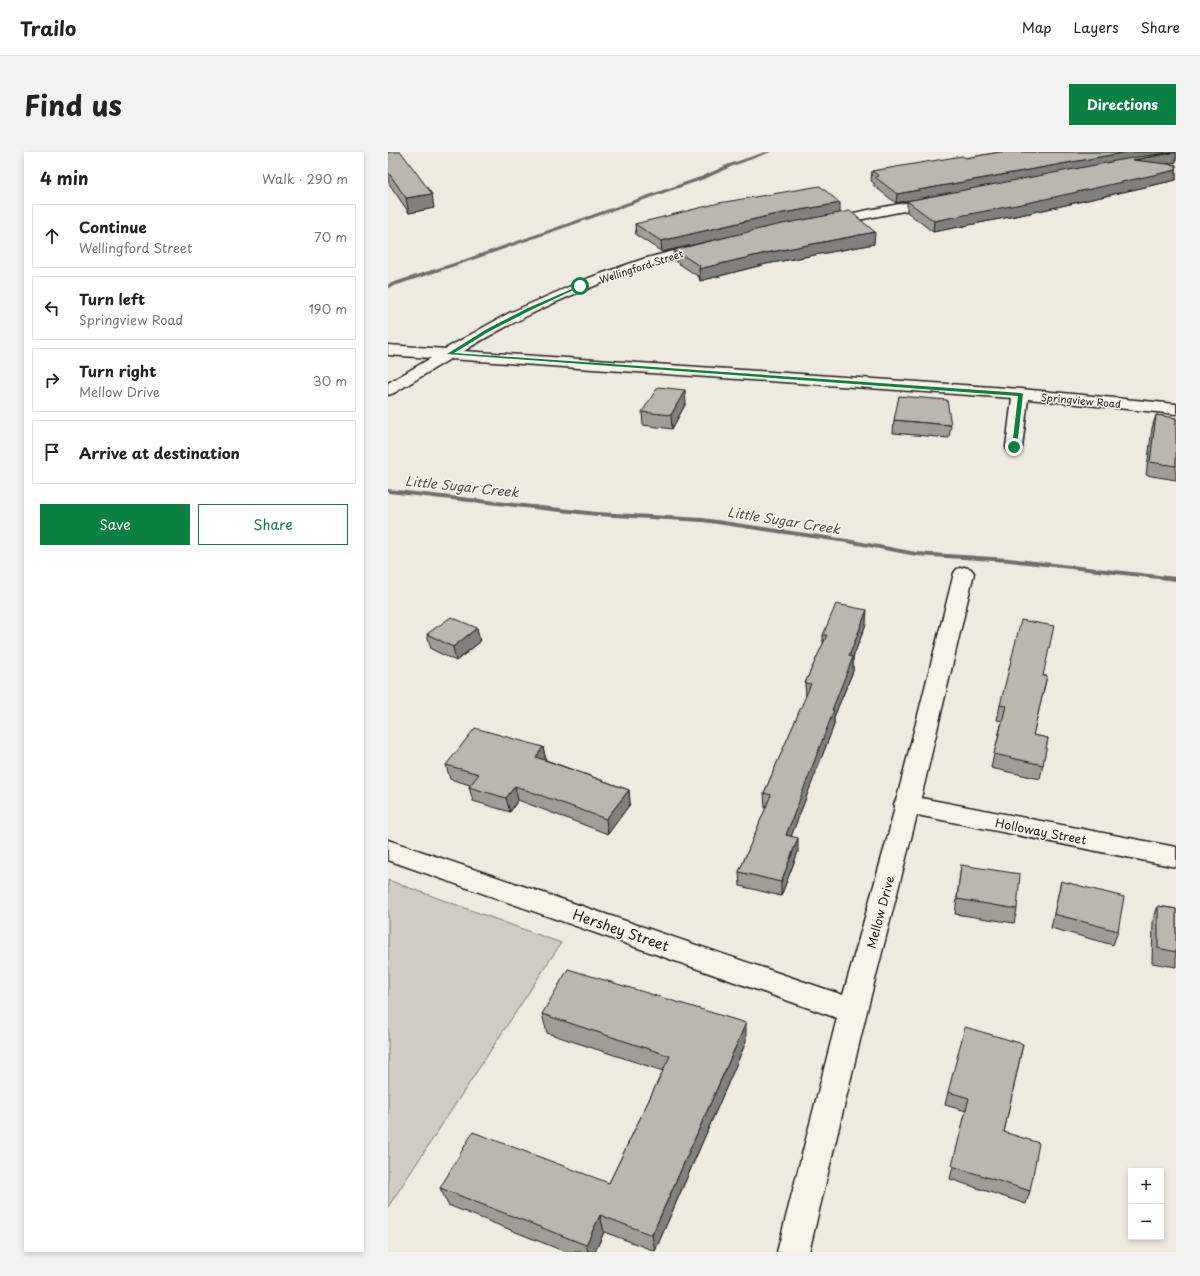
<!DOCTYPE html>
<html lang="en">
<head>
<meta charset="utf-8">
<style>
	body { margin:0; font-family:"Playpen Sans",sans-serif; background:#f2f2f2; color:#222 }
	.controls { position:absolute; right:12px; bottom:12px; display:grid; overflow:hidden; border-radius:0px; box-shadow:0 2px 6px #0003 }
	.controls button { width:36px; height:36px; display:grid; place-items:center; padding:0; border:0; border-bottom:1px solid #e0e0e0; background:#fff; color:#222; font:20px sans-serif }
	.stop { position:absolute; width:12px; height:12px; margin:-9px; border:3px solid #0b8043; border-radius:50%; background:#fff }
	.stop.end { background:#0b8043; border-color:#fff; box-shadow:0 1px 4px #0008 }
	.list { margin:0; padding:0; list-style:none }
	h2 { display:flex; justify-content:space-between; align-items:center; height:52px; margin:0; padding:0 16px; font-size:17px }
	h2 small { font-size:13px; font-weight:400; color:#767676 }
	.list li { display:grid; grid-template-columns:26px 1fr auto; gap:12px; align-items:center; box-sizing:border-box; height:64px; margin:0 8px 8px; padding:0 8px; border:1px solid #e0e0e0; border-radius:0px }
	.list b { display:block; font-size:15px; white-space:nowrap }
	.list p { margin:0; font-size:13px; white-space:nowrap; color:#767676 }
	.list em { font-size:13px; font-style:normal; color:#767676 }
	.actions { display:flex; gap:8px; padding:12px 16px }
	.actions a { flex:1; padding:9px 0; border:1px solid #0b8043; border-radius:0px; text-align:center; font-size:14px; color:#0b8043 }
	.actions .main { background:#0b8043; color:#fff }
	.icon { flex:none; width:22px; height:22px; fill:none; stroke:currentColor; stroke-width:2; stroke-linecap:round; stroke-linejoin:round }
	.map { position:relative; flex:none; width:788px; height:1100px; overflow:hidden; border-radius:0px }
	header { display:flex; align-items:center; gap:24px; box-sizing:border-box; height:56px; padding:0 20px; background:#fff; border-bottom:1px solid #e0e0e0 }
	header strong { font-size:19px }
	nav { display:flex; gap:22px; margin-inline-start:auto; font-size:14px }
	.intro { display:flex; align-items:center; justify-content:space-between; box-sizing:border-box; height:96px; padding:0 24px }
	h1 { margin:0; font-size:28px }
	.button { padding:10px 18px; border-radius:0px; background:#0b8043; color:#fff; font-size:14px; font-weight:700 }
	main { display:flex; gap:24px; padding:0 24px }
	aside { flex:1; background:#fff; border-radius:0px; box-shadow:0 2px 6px #0003 }
	.map>svg:first-child { display:block }
	.green { fill:#cfccc3; stroke:#767470 }
	.lines { fill:none; stroke-linecap:round; stroke-linejoin:round }
	.stream { fill:#6f6d69; fill-rule:evenodd }
	.minor-casing { stroke:#1c1c1c; stroke-width:3 }
	.minor { fill:#f7f3e8; fill-rule:evenodd }
	.wall { fill:#a09d96; stroke:#1c1c1c }
	.shaded-wall { fill:#82807a; stroke:#1c1c1c }
	.building { fill:#bab7af; stroke:#1c1c1c }
	.route { fill:#0b8043 }
	.labels { text-anchor:middle; dominant-baseline:central; stroke-width:3; stroke-linejoin:round; paint-order:stroke }
	.far-street-label { font-size:10px; fill:#1c1c1c; stroke:#f7f3e8 }
	.street-label { font-size:12px; fill:#1c1c1c; stroke:#f7f3e8 }
	.water-label { font-size:13px; font-style:italic; fill:#535250; stroke:#f7f3e8 }
	.near-street-label { font-size:14px; fill:#1c1c1c; stroke:#f7f3e8 }
</style>
</head>
<body>
<header>
<strong>Trailo</strong>
<nav><a>Map</a><a>Layers</a><a>Share</a></nav>
</header>
<div class="intro"><h1>Find us</h1><a class="button">Directions</a></div>
<main>
<aside>
<h2>4 min<small>Walk · 290 m</small></h2>
<ul class="list">
<li><svg class="icon" aria-label="ahead" viewBox="0 0 24 24"><path d="M12 20V5M6 11l6-6 6 6"/></svg><div><b>Continue</b><p>Wellingford Street</p></div><em>70 m</em></li>
<li><svg class="icon" aria-label="left" viewBox="0 0 24 24"><path d="M17 20v-9H6M10 6l-5 5 5 5"/></svg><div><b>Turn left</b><p>Springview Road</p></div><em>190 m</em></li>
<li><svg class="icon" aria-label="right" viewBox="0 0 24 24"><path d="M7 20v-9h11M14 6l5 5-5 5"/></svg><div><b>Turn right</b><p>Mellow Drive</p></div><em>30 m</em></li>
<li><svg class="icon" aria-label="arrive" viewBox="0 0 24 24"><path d="M6 21V4h12l-3 4 3 4H6"/></svg><div><b>Arrive at destination</b></div></li>
</ul>
<div class="actions"><a class="main">Save</a><a>Share</a></div>
</aside>
<div class="map">
<svg width="788" height="1100" viewBox="0 0 788 1100">
	<rect width="100%" height="100%" fill="#eeeae0"/>
	<filter id="ink" filterUnits="userSpaceOnUse"><feTurbulence type="fractalNoise" baseFrequency=".025" numOctaves="2"/><feDisplacementMap in="SourceGraphic" scale="8" xChannelSelector="R" yChannelSelector="G"/><feConvolveMatrix kernelMatrix="1 2 1 2 8 2 1 2 1" color-interpolation-filters="sRGB"/></filter>
	<g filter="url(#ink)">
		<!-- green -->
		<path class="green" d="M 0,728 L 173,791 L 0,1055 Z"/>
		<g class="lines">
			<!-- stream -->
			<path class="stream" d="M 377,0 L 383,0 L 345,14 L 319,26 L 76,111 L 0,136 L 0,132 L 72,109 L 315,24 L 341,12 Z
				M 0,337 L 209,360 L 315,366 L 459,387 L 528,400 L 621,406 L 788,425 L 788,429 L 621,410 L 528,404 L 459,391 L 315,370 L 209,364 L 0,341 Z"/>
			<!-- minor casing -->
			<g class="minor-casing">
				<path id="minor" d="M 547,45 L 553,49 L 551,52 L 440,74 L 434,70 L 440,66 Z
					M 316,91 L 322,95 L 321,98 C 234,119 152,152 76,199 L 633,237 L 788,252 L 788,262 L 640,247 L 634,295 L 632,299 L 626,300 L 620,299 L 618,295 L 624,246 L 62,207 L 6,241 L 0,243 L 0,231 L 43,206 L 0,203 L 0,193 L 57,197 L 121,161 L 201,126 L 255,107 Z
					M 576,415 L 583,417 L 586,421 L 533,646 L 788,695 L 788,715 L 529,663 L 479,859 L 421,1100 L 389,1100 L 449,866 L 0,708 L 0,688 L 455,843 L 501,680 L 507,654 L 506,652 L 509,646 L 566,421 L 569,417 Z"/>
			</g>
			<!-- minor -->
			<use href="#minor" class="minor"/>
		</g>
		<!-- wall -->
		<path class="wall" d="M 0,0 L 46,56 L 21,61 L 0,30 Z
			M 612,0 L 777,0 L 777,1 L 788,0 L 788,10 L 779,12 L 788,13 L 788,28 L 642,61 L 545,80 L 519,60 L 519,49 L 508,51 L 486,34 L 486,31 L 483,29 L 484,19 L 578,6 Z
			M 452,61 L 486,92 L 378,112 L 312,129 L 311,125 L 287,109 L 286,98 L 316,90 L 274,100 L 248,83 L 247,72 Z
			M 298,251 L 284,277 L 255,273 L 254,260 Z
			M 768,263 L 788,266 L 788,328 L 758,323 L 764,276 Z
			M 506,268 L 563,273 L 561,286 L 505,281 Z
			M 478,472 L 465,505 L 465,519 L 446,565 L 446,573 L 403,684 L 410,700 L 393,744 L 352,734 L 351,720 L 378,656 L 377,656 L 376,641 L 418,545 L 417,531 L 435,492 L 435,483 Z
			M 89,476 L 92,490 L 68,509 L 43,497 L 39,482 Z
			M 656,524 L 659,524 L 645,583 L 660,586 L 652,627 L 603,616 L 606,602 L 614,569 L 609,568 L 612,553 Z
			M 155,595 L 158,608 L 241,638 L 242,652 L 220,682 L 130,648 L 122,660 L 85,649 L 81,635 L 82,633 L 62,627 L 58,613 Z
			M 573,713 L 629,757 L 626,771 L 567,762 Z
			M 673,729 L 730,779 L 725,793 L 663,776 Z
			M 770,754 L 788,757 L 788,815 L 764,811 L 765,768 Z
			M 154,862 L 358,890 L 267,1099 L 216,1080 L 207,1100 L 178,1100 L 60,1053 L 52,1036 L 221,1031 L 275,919 L 159,881 Z
			M 635,892 L 616,980 L 642,1039 L 638,1052 L 562,1027 L 578,959 L 557,953 L 560,940 Z"/>
		<!-- shaded-wall -->
		<path class="shaded-wall" d="M 739,0 L 777,0 L 777,2 L 508,51 L 509,42 Z
			M 788,0 L 788,10 L 743,19 L 745,8 Z
			M 788,18 L 788,28 L 642,61 L 545,80 L 546,69 Z
			M 44,42 L 46,56 L 21,61 L 18,46 Z
			M 452,51 L 452,62 L 384,75 L 274,100 L 273,89 L 384,63 Z
			M 487,80 L 486,92 L 378,112 L 312,129 L 311,117 L 378,101 Z
			M 297,238 L 298,251 L 284,277 L 283,263 Z
			M 479,458 L 478,472 L 465,505 L 465,519 L 446,565 L 446,573 L 398,698 L 398,683 L 444,558 L 461,504 Z
			M 89,476 L 92,490 L 68,509 L 65,495 Z
			M 155,595 L 158,610 L 148,605 Z
			M 127,634 L 130,648 L 122,660 L 118,646 Z
			M 241,638 L 242,652 L 220,682 L 218,667 Z
			M 410,686 L 410,700 L 393,744 L 393,730 Z
			M 358,871 L 358,890 L 267,1099 L 264,1083 Z
			M 212,1063 L 216,1080 L 207,1100 L 200,1100 L 198,1093 Z"/>
		<!-- building -->
		<path class="building" d="M 0,0 L 13,0 L 44,42 L 18,46 L 0,20 Z
			M 612,0 L 739,0 L 509,42 L 487,25 L 491,24 L 484,19 L 574,4 L 578,6 Z
			M 788,0 L 745,8 L 788,13 L 788,18 L 644,50 L 546,69 L 519,49 L 749,5 Z
			M 432,34 L 452,51 L 384,63 L 273,89 L 247,72 L 331,51 Z
			M 462,59 L 487,80 L 378,101 L 311,117 L 312,114 L 286,98 L 384,74 Z
			M 270,235 L 297,238 L 283,263 L 254,260 Z
			M 511,244 L 559,248 L 563,273 L 506,268 Z
			M 768,263 L 788,266 L 788,314 L 762,310 Z
			M 448,452 L 479,458 L 461,504 L 465,505 L 444,558 L 446,558 L 398,683 L 410,686 L 393,730 L 351,720 L 383,643 L 376,641 L 423,532 L 417,531 L 439,483 L 435,483 Z
			M 63,465 L 89,476 L 65,495 L 39,482 Z
			M 633,468 L 666,474 L 655,524 L 659,524 L 645,583 L 660,586 L 655,613 L 606,602 L 618,554 L 612,553 Z
			M 87,576 L 155,595 L 148,605 L 241,638 L 218,667 L 127,634 L 118,646 L 81,635 L 91,622 L 58,613 Z
			M 573,713 L 632,722 L 629,757 L 569,747 Z
			M 673,729 L 736,745 L 730,779 L 666,762 Z
			M 770,754 L 788,757 L 788,800 L 770,796 Z
			M 180,817 L 358,871 L 264,1083 L 212,1063 L 198,1093 L 52,1036 L 85,980 L 221,1031 L 282,904 L 154,862 Z
			M 577,875 L 635,892 L 616,980 L 651,991 L 642,1039 L 564,1014 L 581,946 L 560,940 Z"/>
	</g>
	<!-- route -->
	<path class="route" d="M 191,134 L 194,134 L 143,158 L 102,179 L 66,201 L 633,241 L 635,242 L 629,295 L 626,296 L 624,295 L 630,244 L 59,202 L 99,177 L 140,156 Z"/>
	<g class="labels">
		<!-- far-street labels -->
		<g class="far-street-label">
			<text transform="translate(253 114) rotate(-18)">Wellingford Street</text>
			<text transform="translate(693 248) rotate(5)">Springview Road</text>
		</g>
		<!-- street labels -->
		<g class="street-label">
			<text transform="translate(653 679) rotate(11)">Holloway Street</text>
			<text transform="translate(492 760) rotate(-75)">Mellow Drive</text>
		</g>
		<!-- water labels -->
		<g class="water-label">
			<text transform="translate(74 334) rotate(6)">Little Sugar Creek</text>
			<text transform="translate(396 368) rotate(9)">Little Sugar Creek</text>
		</g>
		<!-- near-street labels -->
		<g class="near-street-label">
			<text transform="translate(233 778) rotate(19)">Hershey Street</text>
		</g>
	</g>
</svg>
<div class="controls">
<button>+</button>
<button>−</button>
</div>
<div class="stop" style="left:192px;top:134px"></div>
<div class="stop end" style="left:626px;top:295px"></div>
</div>
</main>
</body>
</html>
